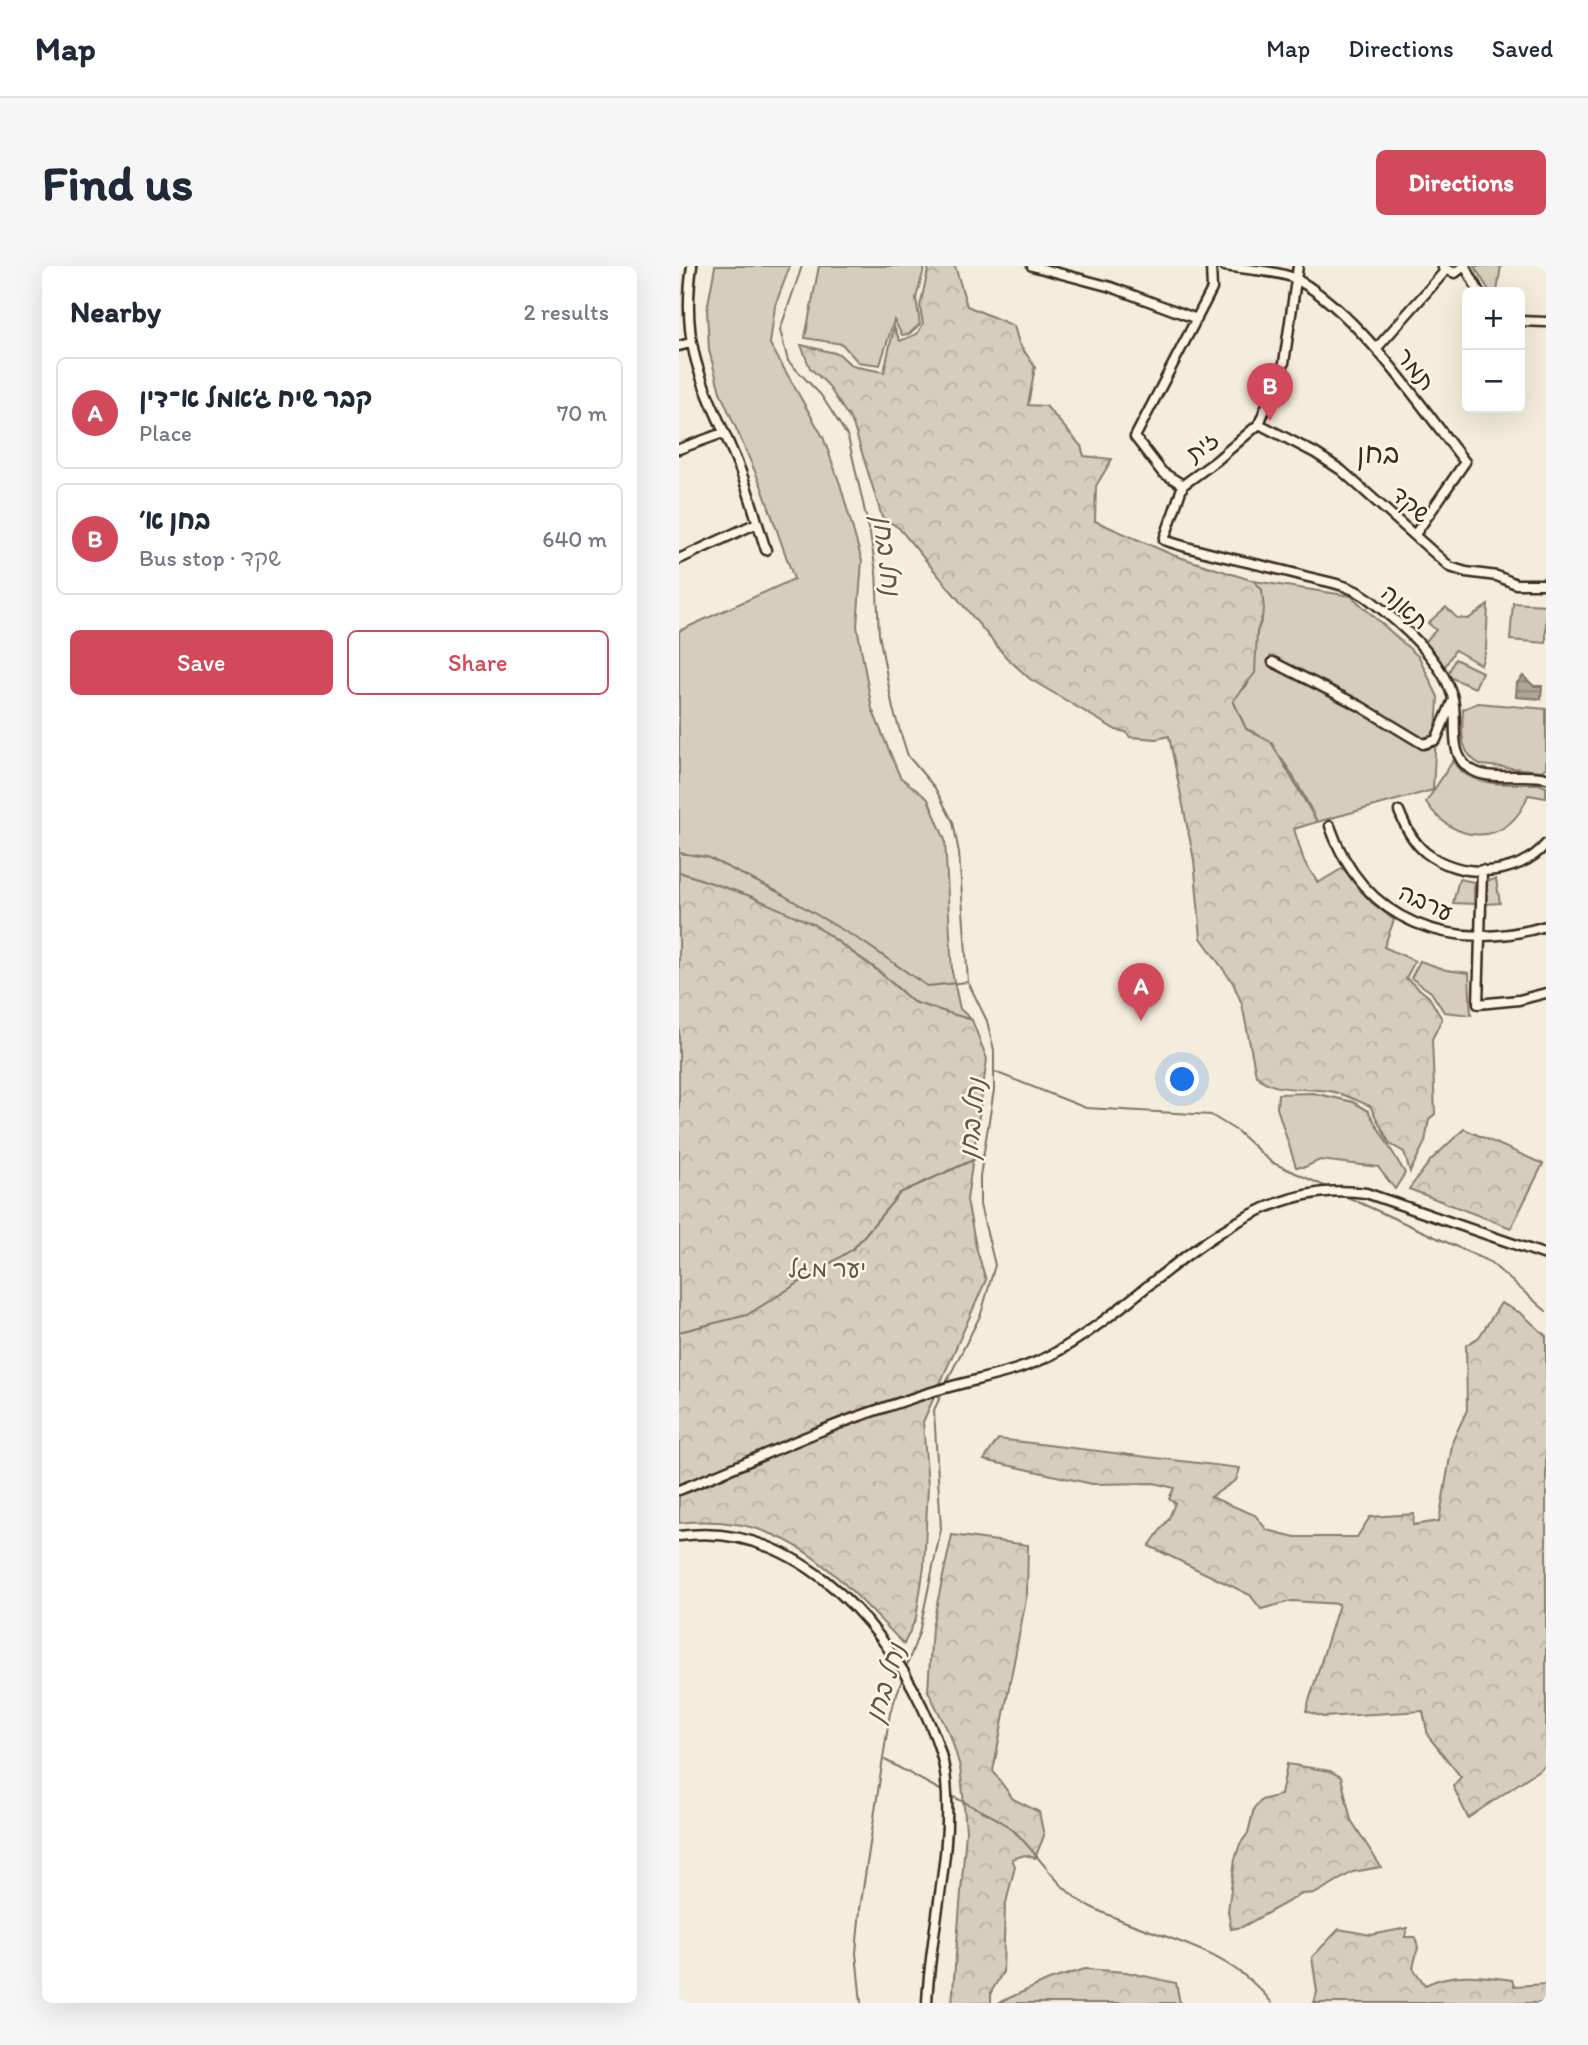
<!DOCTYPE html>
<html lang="en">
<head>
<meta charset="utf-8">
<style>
	body { margin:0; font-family:Itim,"Playpen Sans Hebrew",sans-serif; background:#f6f6f7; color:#1f2937 }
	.controls { position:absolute; right:21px; top:21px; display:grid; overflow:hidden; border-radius:10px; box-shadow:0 7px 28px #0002 }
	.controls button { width:63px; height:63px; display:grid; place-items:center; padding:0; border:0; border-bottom:2px solid #e0e1e3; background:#fff; color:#1f2937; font:35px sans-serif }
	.you { position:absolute; left:504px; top:814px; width:24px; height:24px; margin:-18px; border:5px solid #fff; border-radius:50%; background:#1a73e8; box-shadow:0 0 0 10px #1a73e833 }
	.badge { display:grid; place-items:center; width:46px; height:46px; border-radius:50%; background:#d1495b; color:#fff; font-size:23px; font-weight:700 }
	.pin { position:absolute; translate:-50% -58px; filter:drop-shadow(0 2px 4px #0008) }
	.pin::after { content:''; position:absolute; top:37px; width:24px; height:21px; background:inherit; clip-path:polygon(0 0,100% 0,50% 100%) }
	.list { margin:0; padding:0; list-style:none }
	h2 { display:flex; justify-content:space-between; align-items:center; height:91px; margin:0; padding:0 28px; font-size:30px }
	h2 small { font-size:23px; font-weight:400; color:#747a83 }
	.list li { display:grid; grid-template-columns:46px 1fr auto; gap:21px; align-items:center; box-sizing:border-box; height:112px; margin:0 14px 14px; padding:0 14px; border:2px solid #e0e1e3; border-radius:10px }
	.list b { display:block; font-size:26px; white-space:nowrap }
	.list p { margin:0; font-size:23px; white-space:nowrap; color:#747a83 }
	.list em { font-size:23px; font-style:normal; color:#747a83 }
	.actions { display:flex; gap:14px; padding:21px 28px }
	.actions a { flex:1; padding:16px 0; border:2px solid #d1495b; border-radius:10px; text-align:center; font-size:24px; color:#d1495b }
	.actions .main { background:#d1495b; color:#fff }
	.map { position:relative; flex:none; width:867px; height:1737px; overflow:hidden; border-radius:10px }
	header { display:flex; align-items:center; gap:42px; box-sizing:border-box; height:98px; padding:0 35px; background:#fff; border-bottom:2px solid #e0e1e3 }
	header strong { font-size:33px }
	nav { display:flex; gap:38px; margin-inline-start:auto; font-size:24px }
	.intro { display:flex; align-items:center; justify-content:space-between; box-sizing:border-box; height:168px; padding:0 42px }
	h1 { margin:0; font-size:49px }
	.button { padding:18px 32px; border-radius:10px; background:#d1495b; color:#fff; font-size:24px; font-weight:700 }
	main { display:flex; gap:42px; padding:0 42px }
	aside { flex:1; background:#fff; border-radius:10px; box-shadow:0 7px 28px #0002 }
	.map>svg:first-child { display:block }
	.green { fill:#d6cdbd; stroke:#887c6e; stroke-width:2 }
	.forest { fill:url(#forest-crowns); stroke:#887c6e; stroke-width:2 }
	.water { fill:url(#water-rules); stroke:#817466; stroke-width:2 }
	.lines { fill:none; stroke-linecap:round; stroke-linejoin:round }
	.stream { stroke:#817466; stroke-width:2 }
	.minor-casing { stroke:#3b2a1e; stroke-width:13 }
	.minor { stroke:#fcf5e5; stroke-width:8 }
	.labels { text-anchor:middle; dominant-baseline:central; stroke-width:5; stroke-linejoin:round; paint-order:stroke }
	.street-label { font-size:24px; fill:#3b2a1e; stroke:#fcf5e5 }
	.park-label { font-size:24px; fill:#625346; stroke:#fcf5e5 }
	.water-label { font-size:26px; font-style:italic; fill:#645548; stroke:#fcf5e5 }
	.quarter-label { font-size:28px; fill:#3b2a1e; stroke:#fcf5e5 }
</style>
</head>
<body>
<header>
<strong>Map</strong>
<nav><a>Map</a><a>Directions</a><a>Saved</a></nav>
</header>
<div class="intro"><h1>Find us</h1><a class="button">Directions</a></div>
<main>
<aside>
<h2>Nearby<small>2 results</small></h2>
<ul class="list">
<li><span class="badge">A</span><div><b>קבר שיח ג׳אמל א־דין</b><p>Place</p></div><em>70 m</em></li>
<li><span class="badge">B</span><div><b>בחן א׳</b><p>Bus stop · שקד</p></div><em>640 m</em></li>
</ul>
<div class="actions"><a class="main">Save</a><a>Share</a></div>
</aside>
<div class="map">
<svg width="867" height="1737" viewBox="0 0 867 1737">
	<defs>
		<pattern id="forest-crowns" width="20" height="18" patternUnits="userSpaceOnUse" patternTransform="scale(1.75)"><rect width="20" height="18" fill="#d6cdbd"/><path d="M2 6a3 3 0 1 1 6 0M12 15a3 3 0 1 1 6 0" fill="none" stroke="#b9b0a2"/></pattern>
		<pattern id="water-rules" width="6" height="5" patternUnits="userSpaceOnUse" patternTransform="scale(1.75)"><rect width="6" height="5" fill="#b0a596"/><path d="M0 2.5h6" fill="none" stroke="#90877a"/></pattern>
	</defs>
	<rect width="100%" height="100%" fill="#f4eddd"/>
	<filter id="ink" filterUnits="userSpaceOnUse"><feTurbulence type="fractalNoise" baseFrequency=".0143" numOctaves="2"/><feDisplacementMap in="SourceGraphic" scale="14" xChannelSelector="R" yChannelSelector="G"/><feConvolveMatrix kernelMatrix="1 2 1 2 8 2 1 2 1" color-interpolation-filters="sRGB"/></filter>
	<g filter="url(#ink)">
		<!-- green -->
		<path class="green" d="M 36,0 L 111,0 L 96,40 L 91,78 L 144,171 L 161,218 L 183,295 L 178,360 L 193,443 L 221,511 L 249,533 L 266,574 L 273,706 L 281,743 L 293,754 L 234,736 L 199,704 L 134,658 L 71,630 L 0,606 L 0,365 L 115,313 L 82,219 L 41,126 L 30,84 L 28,44 Z
			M 140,0 L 246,0 L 237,32 L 241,58 L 230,68 L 223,69 L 215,54 L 201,99 L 179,96 L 163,78 L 126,72 Z
			M 795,0 L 822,0 L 818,26 L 811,26 Z
			M 575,315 L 672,330 L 740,391 L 759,431 L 754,524 L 638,556 C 624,527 598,472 567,463 L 554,434 L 569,418 L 578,366 L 583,353 L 583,324 Z
			M 834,337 L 867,339 L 867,377 L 831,374 Z
			M 809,339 L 807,383 L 802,399 L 776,384 L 764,404 L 745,377 L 757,364 L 749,357 L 767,341 L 778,352 L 789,353 Z
			M 776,393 L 803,406 L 796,422 L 768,410 Z
			M 799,437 L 867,443 L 867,502 L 862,505 L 802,499 C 779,486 783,466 784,443 Z
			M 774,495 C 791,524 832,517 860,518 L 867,521 L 867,532 L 849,529 C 831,581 775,580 747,536 Z
			M 780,613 L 795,616 L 795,638 L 774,637 Z
			M 817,613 L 821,637 L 807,638 L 807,615 Z
			M 741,695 L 767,704 L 790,707 L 792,749 L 765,746 L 752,726 L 732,712 Z
			M 634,827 L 674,836 L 689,845 L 726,907 L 716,923 L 699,901 L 641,894 L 626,901 L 617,901 L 598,842 L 599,828 Z"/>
		<!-- forest -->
		<path class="forest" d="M 250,0 L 276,0 L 288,40 L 335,60 L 340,77 L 356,101 L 349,139 L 367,140 L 402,180 L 405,190 L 433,193 L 417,220 L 416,255 L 494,289 L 575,315 L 583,324 L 585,344 L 578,366 L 576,407 L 554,435 L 567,463 L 592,476 L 638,556 L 615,563 L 625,595 L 639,617 L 664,602 L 692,636 L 715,654 L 705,681 L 736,695 L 727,712 L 750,731 L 763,753 L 753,773 L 756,848 L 750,853 L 746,876 L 731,906 L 725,886 L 711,878 L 691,840 C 679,835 667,829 655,826 C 630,820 595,829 577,809 L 563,738 L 554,717 L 522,672 L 515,594 L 490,470 L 478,473 L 451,471 L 447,466 L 437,464 L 351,413 L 327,391 L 220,262 L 203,251 L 174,158 L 148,118 L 131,102 L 122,79 L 160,88 L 173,100 L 205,106 L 215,61 L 221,75 L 238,68 L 244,58 L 241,40 Z
			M 0,606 L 71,630 L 134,658 L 199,705 L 234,736 L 293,754 L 308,793 L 288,934 L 297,981 L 307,1014 L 244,1156 L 249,1220 L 245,1301 L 237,1352 L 225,1378 C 155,1308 110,1245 0,1257 Z
			M 785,863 L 864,898 L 832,962 L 730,923 L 752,894 Z
			M 822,1037 L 842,1047 L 867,1070 L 867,1499 L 789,1552 L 774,1520 L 782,1511 L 749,1470 L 744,1445 L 644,1451 L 627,1445 L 660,1338 L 613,1335 L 582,1343 L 571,1329 L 470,1280 L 490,1252 L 496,1237 L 490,1233 L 495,1222 L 475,1217 L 413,1218 L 305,1194 L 319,1173 L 561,1202 L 557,1214 L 532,1231 L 576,1249 L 588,1264 L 616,1271 L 678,1271 L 691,1251 L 735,1248 L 734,1259 L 760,1255 L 774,1174 L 788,1144 L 787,1079 L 800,1071 Z
			M 273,1269 L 349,1279 L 348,1328 L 314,1505 L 334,1533 L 360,1546 L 365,1570 L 356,1592 L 346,1589 L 333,1593 L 336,1600 L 326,1641 L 324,1706 L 312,1726 L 312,1737 L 273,1737 L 287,1565 L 284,1528 L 281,1501 L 272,1471 L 249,1425 L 253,1361 Z
			M 608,1498 L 651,1505 L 662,1511 L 672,1554 L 702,1601 L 674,1606 L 637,1627 L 623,1628 L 563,1661 L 552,1663 L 549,1645 L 556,1593 L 561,1578 L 569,1567 L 575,1542 L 582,1534 L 602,1529 Z
			M 728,1662 L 726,1671 L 736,1671 L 739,1681 L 734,1702 L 746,1719 C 776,1705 802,1710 833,1714 L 835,1720 L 867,1718 L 867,1737 L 635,1737 L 638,1726 L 633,1691 L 660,1663 L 692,1669 Z
			M 406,1703 L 447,1706 L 497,1717 L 501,1737 L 319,1737 L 370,1714 Z"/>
		<!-- water -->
		<path class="water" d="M 844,410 L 855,420 L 863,420 L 862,433 L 837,431 L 838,417 Z"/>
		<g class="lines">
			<!-- stream -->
			<path class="stream" d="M 123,0 L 101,64 L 109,95 L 142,129 L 169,171 L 191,268 L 197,306 L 200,368 L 214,443 L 229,490 L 256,522 L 274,556 L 280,587 L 289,716 L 308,755 L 315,784 L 315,824 L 301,910 L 301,939 L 316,999 L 302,1048 L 266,1119
				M 0,587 L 28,591 L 99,626 L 184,676 L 248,720 L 289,716
				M 316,806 L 407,842 L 532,849 L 558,865 L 592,896 L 652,923
				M 666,930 L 811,996 L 867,1045
				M 0,1066 L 68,1049 L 174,983 L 221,927 L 305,889
				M 227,1402 L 240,1367 L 262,1263 L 255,1144 L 263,1127
				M 206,1494 L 263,1525
				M 271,1529 C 291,1540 319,1550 336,1566 C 361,1590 380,1626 412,1641 C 476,1673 547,1678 593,1737
				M 182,1737 L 177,1687 L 181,1643 L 211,1447 L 224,1411"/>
			<!-- minor casing -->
			<g class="minor-casing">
				<path id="minor" d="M 13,0 C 0,88 29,125 60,201 C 71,228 78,257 87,284
					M 353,0 L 432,21 L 518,53
					M 546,0 C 565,3 603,5 619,14 C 682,50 741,139 786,196 L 737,267
					M 619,0 L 605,97 L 580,158 L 537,195 L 504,219 L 485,274 C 531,290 579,297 625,310 C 648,316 670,318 690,333 C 721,357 761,391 773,429 C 781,452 766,489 793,504 C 813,516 845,506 867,512
					M 786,0 L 800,26
					M 764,2 L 776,7 L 785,0
					M 841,55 L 867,56
					M 0,80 L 11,77
					M 697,83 L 767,4
					M 580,158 L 636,187 L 662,204 L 771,301 L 787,306 L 818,310 L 837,318 L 867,318
					M 0,183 L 44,167
					M 504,219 L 483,206 L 456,171 L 533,23 L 532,0
					M 0,293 L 78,257
					M 594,396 L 681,440 L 744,478 L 757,474 L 773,436
					M 720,545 C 726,560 733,575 746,586 C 780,613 838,612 867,578
					M 651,560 C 684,657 773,688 867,660
					M 803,604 L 799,738 L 840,734 L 867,727
					M 0,1224 C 69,1197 136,1164 207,1141 C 226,1135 244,1128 263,1123 C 300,1112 339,1107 374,1088 C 471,1035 562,908 687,927 L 867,989
					M 0,1270 C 110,1254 200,1349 243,1440 C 254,1464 265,1489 267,1515 C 274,1590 251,1663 248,1737"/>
			</g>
			<!-- minor -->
			<use href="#minor" class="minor"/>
		</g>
	</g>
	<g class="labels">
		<!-- street labels -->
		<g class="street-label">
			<text transform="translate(737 103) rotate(51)">תמר</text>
			<text transform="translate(523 180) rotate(-38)">זית</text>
			<text transform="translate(732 238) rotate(41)">שקד</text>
			<text transform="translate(726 341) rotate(42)">תאנה</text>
			<text transform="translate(747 636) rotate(25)">ערבה</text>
		</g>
		<!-- park labels -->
		<g class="park-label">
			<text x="148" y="1002">יער מגל</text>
		</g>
		<!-- water labels -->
		<g class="water-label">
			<text transform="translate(208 289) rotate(83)">נחל בחן</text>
			<text transform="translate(293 853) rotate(-84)">נחל בחן</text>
			<text transform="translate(206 1417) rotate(-73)">נחל בחן</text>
		</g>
		<!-- quarter labels -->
		<g class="quarter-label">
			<text x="699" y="187">בחן</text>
		</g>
	</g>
</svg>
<div class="controls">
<button>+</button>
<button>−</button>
</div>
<div class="you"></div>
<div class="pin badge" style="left:462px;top:755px">A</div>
<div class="pin badge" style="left:591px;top:155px">B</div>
</div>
</main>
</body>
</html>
